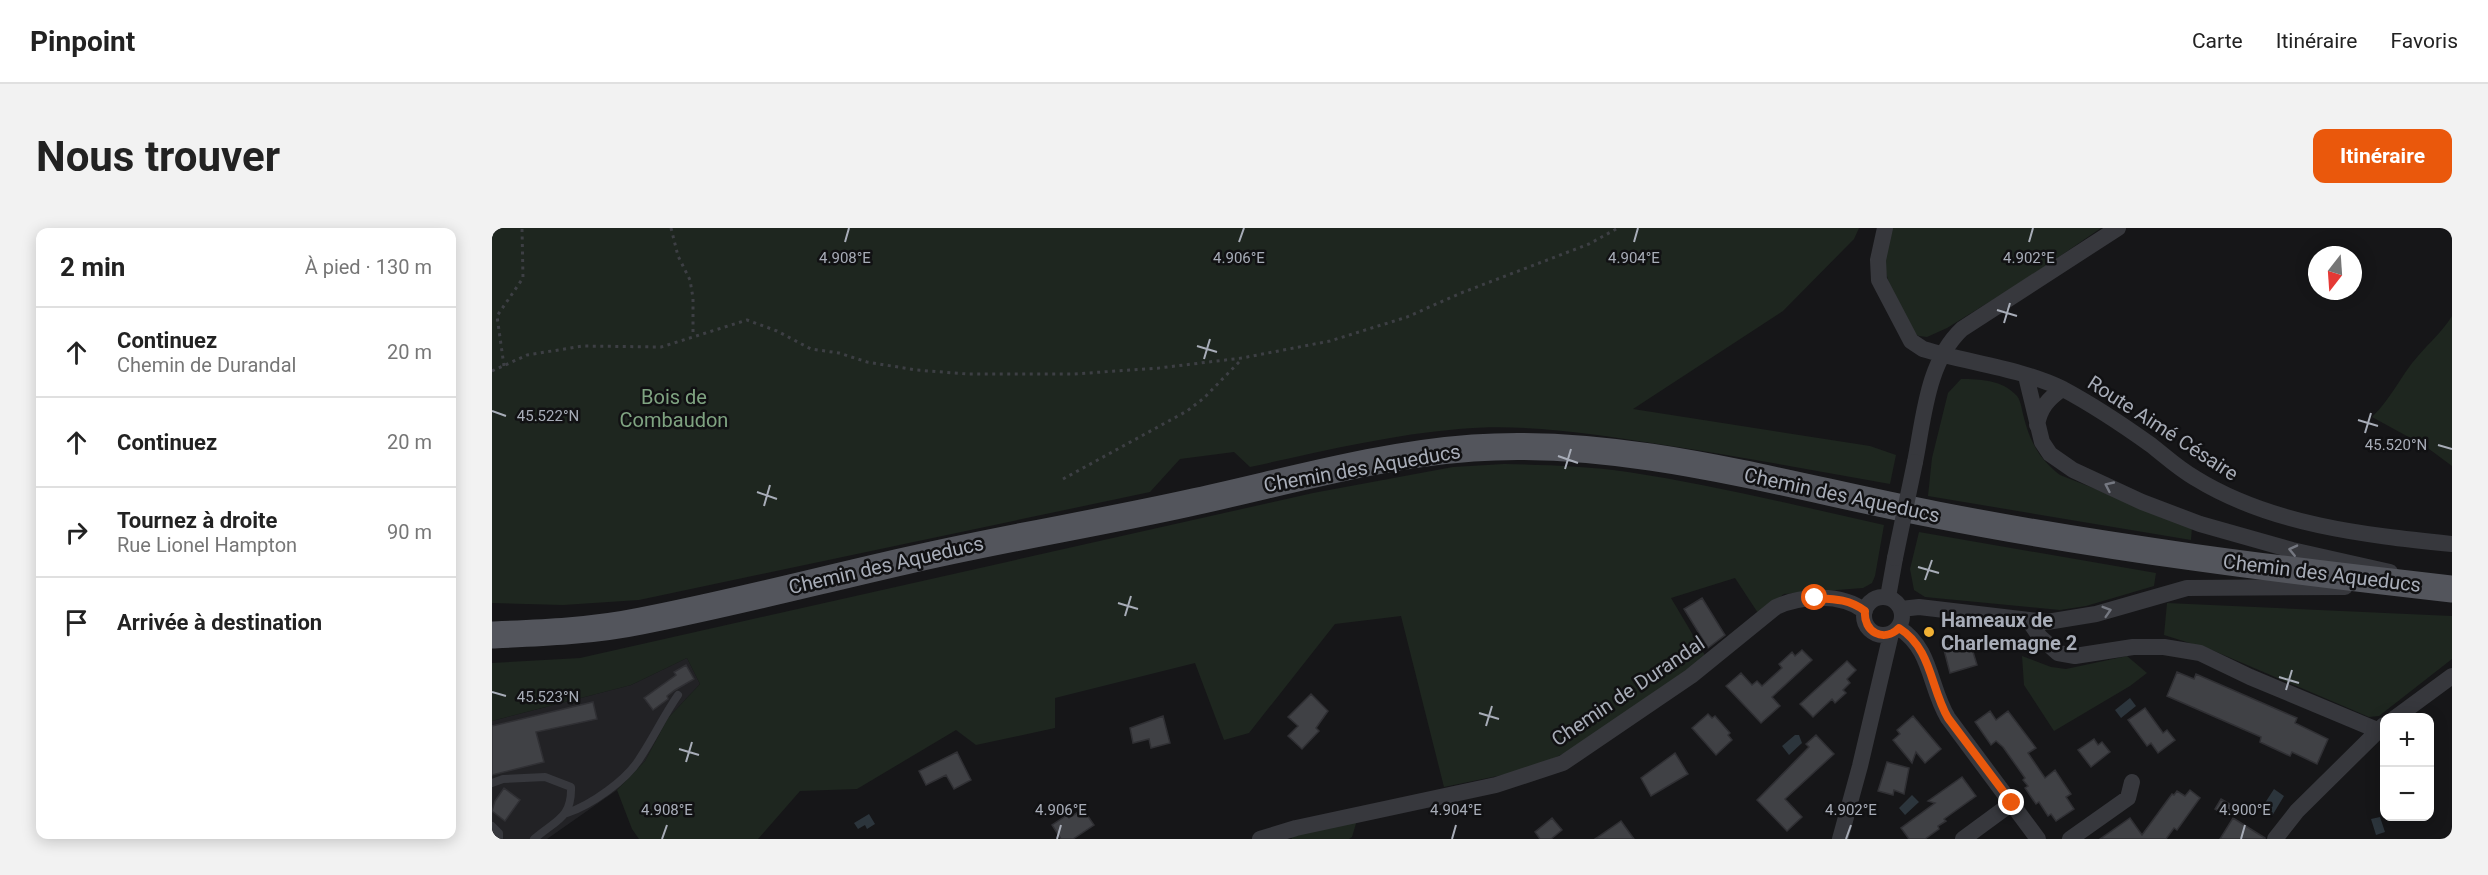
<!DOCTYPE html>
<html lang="fr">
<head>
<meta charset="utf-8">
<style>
	body { margin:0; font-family:Roboto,sans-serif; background:#f2f2f2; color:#222 }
	.controls { position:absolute; right:18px; bottom:18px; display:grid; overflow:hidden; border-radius:12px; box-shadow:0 3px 15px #0003 }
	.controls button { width:54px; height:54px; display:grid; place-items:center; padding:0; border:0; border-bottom:2px solid #e0e0e0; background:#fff; color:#222; font:30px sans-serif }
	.compass { position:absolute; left:1816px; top:18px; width:54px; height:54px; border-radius:50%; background:#fff; box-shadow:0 3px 15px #0003; rotate:197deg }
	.stop { position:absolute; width:18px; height:18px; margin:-14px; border:4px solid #ea580c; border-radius:50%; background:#fff }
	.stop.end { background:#ea580c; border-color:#fff; box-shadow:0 2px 6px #0008 }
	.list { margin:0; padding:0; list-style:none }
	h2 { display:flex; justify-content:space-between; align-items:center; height:78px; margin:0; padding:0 24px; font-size:26px }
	h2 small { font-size:20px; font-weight:400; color:#767676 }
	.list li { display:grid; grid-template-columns:39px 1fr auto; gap:18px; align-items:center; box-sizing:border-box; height:90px; padding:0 24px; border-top:2px solid #e0e0e0 }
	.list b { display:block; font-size:22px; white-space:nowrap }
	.list p { margin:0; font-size:20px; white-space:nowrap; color:#767676 }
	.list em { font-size:20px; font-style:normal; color:#767676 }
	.icon { flex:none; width:33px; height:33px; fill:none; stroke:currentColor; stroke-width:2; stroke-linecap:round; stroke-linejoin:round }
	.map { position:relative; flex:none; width:1960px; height:611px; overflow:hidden; border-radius:12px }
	header { display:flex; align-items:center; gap:36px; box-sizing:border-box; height:84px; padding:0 30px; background:#fff; border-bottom:2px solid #e0e0e0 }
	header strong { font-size:28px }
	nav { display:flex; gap:33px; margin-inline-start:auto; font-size:21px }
	.intro { display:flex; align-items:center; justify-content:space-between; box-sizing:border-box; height:144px; padding:0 36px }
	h1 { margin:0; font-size:42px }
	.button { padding:15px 27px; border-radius:12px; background:#ea580c; color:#fff; font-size:21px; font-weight:700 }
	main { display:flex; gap:36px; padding:0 36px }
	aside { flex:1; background:#fff; border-radius:12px; box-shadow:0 3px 15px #0003 }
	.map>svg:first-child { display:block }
	.built { fill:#222225 }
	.green { fill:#1e261f }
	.water { fill:#2c353c }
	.building { fill:#404145; stroke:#303034; stroke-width:1.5 }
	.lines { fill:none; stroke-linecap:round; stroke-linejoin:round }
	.path { stroke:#3d3f44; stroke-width:3; stroke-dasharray:3 4.5; stroke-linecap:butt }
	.service { stroke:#37383d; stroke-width:8 }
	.minor { stroke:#37383d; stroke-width:16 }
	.primary { stroke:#53555c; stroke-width:27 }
	.minor-bridge { stroke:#37383d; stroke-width:16 }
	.oneway { stroke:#757881 }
	.route { stroke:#ea580c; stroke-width:8 }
	.ticks { fill:none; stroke:#a8adb8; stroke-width:2 }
	.poi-dot { fill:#f2b134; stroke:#111113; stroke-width:2 }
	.labels { text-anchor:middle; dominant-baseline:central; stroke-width:5; stroke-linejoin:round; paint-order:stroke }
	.park-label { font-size:20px; fill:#7fa381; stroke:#111113 }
	.street-label { font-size:20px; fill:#a8adb8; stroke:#111113 }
	.poi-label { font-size:20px; font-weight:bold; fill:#a8adb8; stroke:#111113; text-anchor:start }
	.ticks-label { font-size:15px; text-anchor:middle; fill:#a8adb8; stroke:#111113; stroke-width:5; stroke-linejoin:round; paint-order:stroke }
</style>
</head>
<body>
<header>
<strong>Pinpoint</strong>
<nav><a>Carte</a><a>Itinéraire</a><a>Favoris</a></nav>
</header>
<div class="intro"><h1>Nous trouver</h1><a class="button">Itinéraire</a></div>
<main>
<aside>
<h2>2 min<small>À pied · 130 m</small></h2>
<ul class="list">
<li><svg class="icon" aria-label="ahead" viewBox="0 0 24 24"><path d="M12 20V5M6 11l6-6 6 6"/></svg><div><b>Continuez</b><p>Chemin de Durandal</p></div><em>20 m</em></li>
<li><svg class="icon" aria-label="ahead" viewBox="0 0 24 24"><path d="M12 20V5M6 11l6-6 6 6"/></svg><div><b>Continuez</b></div><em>20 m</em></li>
<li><svg class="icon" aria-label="right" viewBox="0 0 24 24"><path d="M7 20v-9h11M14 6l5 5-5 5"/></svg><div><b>Tournez à droite</b><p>Rue Lionel Hampton</p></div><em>90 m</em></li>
<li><svg class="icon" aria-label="arrive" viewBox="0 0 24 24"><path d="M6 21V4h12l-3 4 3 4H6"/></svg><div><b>Arrivée à destination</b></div></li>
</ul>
</aside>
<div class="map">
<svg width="1960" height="611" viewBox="0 0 1960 611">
	<rect width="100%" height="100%" fill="#161618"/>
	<!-- built -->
	<path class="built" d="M 195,430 L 208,456 L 176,490 L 153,533 L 125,562 L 55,611 L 0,611 L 0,493 L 139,457 Z"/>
	<!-- green -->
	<path class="green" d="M 0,0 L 1367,0 L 1362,11 L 1291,83 L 1141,181 L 1378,218 L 1404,227 L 1398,256 C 1321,242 1244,228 1166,216 C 1101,206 1033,195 967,201 C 896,207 827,224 758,239 L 742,224 L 688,231 L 658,264 L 147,372 L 71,377 L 0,375 Z
		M 1397,0 L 1609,0 L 1539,48 L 1455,100 L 1435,109 L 1427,108 L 1421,105 C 1403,69 1383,42 1397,0 Z
		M 1960,88 L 1960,238 L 1933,218 L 1880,189 C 1899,171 1909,147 1926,128 C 1938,114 1950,104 1960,88 Z
		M 1469,151 C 1488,151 1511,152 1525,168 C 1529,173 1530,183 1532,190 C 1538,214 1548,232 1568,247 L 1700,299 L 1699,312 L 1436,268 L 1440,230 L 1456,165 Z
		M 1012,236 C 1053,237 1095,238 1136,244 C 1222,257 1307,278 1392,297 L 1383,348 L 1380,355 L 1371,360 L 1292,366 L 1266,385 L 1243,350 L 1179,370 L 1214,429 L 1075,524 L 1047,537 L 1025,544 L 952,559 L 909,388 L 843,396 L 757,505 L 732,512 L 703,435 L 563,470 L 563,500 L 484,517 L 464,502 L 365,561 L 308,563 L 266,611 L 147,611 L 140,601 L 125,562 L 153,533 L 176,490 L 208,456 L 195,430 L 139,457 L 0,493 L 0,435 L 88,430 L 821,265 L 961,239 Z
		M 1427,304 L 1664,345 L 1662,358 L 1594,378 L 1568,382 L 1433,369 L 1422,362 L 1418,341 Z
		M 1675,375 L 1960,388 L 1960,431 L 1887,488 L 1877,489 L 1720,422 L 1672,407 Z
		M 1530,428 L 1559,439 L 1574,441 L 1635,428 L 1655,445 L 1638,458 L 1562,503 L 1532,457 Z
		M 865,592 L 860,609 L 857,611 L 800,611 L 799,609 Z"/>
	<!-- water -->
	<path class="water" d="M 1638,470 L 1644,478 L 1629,490 L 1623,482 Z
		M 1303,507 L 1307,507 L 1310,515 L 1297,527 L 1290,518 Z
		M 1782,561 L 1792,568 L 1780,588 L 1769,581 Z
		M 1420,567 L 1427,574 L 1413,587 L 1407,580 Z
		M 377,586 L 383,596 L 375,601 L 373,597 L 366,601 L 362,595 Z
		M 1888,589 L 1893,604 L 1884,607 L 1879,591 Z"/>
	<!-- building -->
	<path class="building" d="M 1210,370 L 1233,407 L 1216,420 L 1192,381 Z
		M 1471,413 L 1478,414 L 1485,437 L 1458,445 L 1451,418 Z
		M 1310,422 L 1320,432 L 1280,469 L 1288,478 L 1269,495 L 1234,458 L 1249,445 L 1260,457 L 1265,453 L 1270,458 L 1290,440 L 1287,436 L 1300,424 L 1303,428 Z
		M 1355,433 L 1364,442 L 1355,451 L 1358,455 L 1351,462 L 1354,465 L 1343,475 L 1340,471 L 1321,489 L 1308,476 Z
		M 194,437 L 202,451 L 183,462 L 175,468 L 176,471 L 161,482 L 152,470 L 184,447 L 182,444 Z
		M 1685,444 L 1702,451 L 1704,446 L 1805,490 L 1803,495 L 1836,511 L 1825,536 L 1800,524 L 1798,528 L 1768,514 L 1769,509 L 1675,468 Z
		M 819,466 L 836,483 L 824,500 L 827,503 L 810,521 L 796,508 L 806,498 L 796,489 Z
		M 101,474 L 105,491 L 44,504 L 52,534 L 0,547 L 0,498 Z
		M 1653,480 L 1671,505 L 1675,502 L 1683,512 L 1666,525 L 1659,515 L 1655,518 L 1636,492 Z
		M 1498,483 L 1504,492 L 1516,483 L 1544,520 L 1536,525 L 1553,550 L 1563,542 L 1579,566 L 1574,569 L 1582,581 L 1564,593 L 1559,586 L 1556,588 L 1547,574 L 1544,576 L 1533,560 L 1536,558 L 1531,552 L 1533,550 L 1511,519 L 1504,513 L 1499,517 L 1483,494 Z
		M 1216,486 L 1220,490 L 1223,488 L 1238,505 L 1236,507 L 1240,512 L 1224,527 L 1200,500 Z
		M 671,488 L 678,515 L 659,520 L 657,511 L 641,515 L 638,500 Z
		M 1421,488 L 1449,521 L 1433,535 L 1424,524 L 1420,535 L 1401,512 L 1408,506 L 1405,502 Z
		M 1324,507 L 1342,526 L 1293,571 L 1310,589 L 1295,603 L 1265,572 L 1317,519 L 1314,516 Z
		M 1602,511 L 1606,517 L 1610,514 L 1618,524 L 1599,539 L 1586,522 Z
		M 465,524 L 479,552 L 462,561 L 454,547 L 434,557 L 427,543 Z
		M 1183,525 L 1196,546 L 1159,568 L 1149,550 Z
		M 1395,534 L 1417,540 L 1412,566 L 1402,562 L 1401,567 L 1386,563 Z
		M 1470,549 L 1484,568 L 1452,591 L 1454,593 L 1446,598 L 1447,601 L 1433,611 L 1417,611 L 1409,600 L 1443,575 L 1436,573 Z
		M 12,560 L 28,572 L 13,593 L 0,583 L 3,573 Z
		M 1698,562 L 1708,570 L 1685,602 L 1682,600 L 1674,611 L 1608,611 L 1638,590 L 1650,607 L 1680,566 L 1682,567 L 1685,563 L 1693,568 Z
		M 1729,571 L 1741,578 L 1734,588 L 1723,581 Z
		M 591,581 L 602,597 L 581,611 L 569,611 L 560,597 L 575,587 L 577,590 Z
		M 1060,590 L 1070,602 L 1059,611 L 1048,611 L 1043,604 Z
		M 1741,590 L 1773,610 L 1773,611 L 1728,611 Z
		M 1129,593 L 1142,611 L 1103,611 Z"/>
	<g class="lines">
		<!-- path -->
		<path class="path" d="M 179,0 L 186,28 L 198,52 L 201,70 L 201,108
			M 12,138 L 5,88 L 31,50 L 30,0
			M 0,143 L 35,127 L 91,118 L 169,119 L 255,92 L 285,103 L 319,121 L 347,125 L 375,134 L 424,142 L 475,146 L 582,146 L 667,140 L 750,130 L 838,113 L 915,89 L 969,65 L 1097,16 L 1126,0
			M 571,251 L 695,183 L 712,170 L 749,132"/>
		<!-- service -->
		<path class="service" d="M 0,555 L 11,551 L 53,549 L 79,559 C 80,590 64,592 42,611
			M 75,585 C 99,577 135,552 148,530 C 162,509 172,487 186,467
			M 0,598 L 7,605 L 7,611"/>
		<!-- minor -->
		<path class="minor" d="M 1393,0 L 1386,32 L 1387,52 L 1419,113 L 1431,121 C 1476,135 1528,140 1571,161 C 1601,177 1631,197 1659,217 C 1673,228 1687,241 1703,250 C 1779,297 1872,307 1960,316
			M 1534,148 L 1550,214 L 1558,226 L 1581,242 L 1650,274 L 1708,296 L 1800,322 L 1898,344
			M 1545,197 C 1548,180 1556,171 1570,161
			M 1423,234 C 1432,189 1435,134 1470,101 L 1626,0
			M1372 388a19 19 0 1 1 38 0a19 19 0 1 1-38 0Z
			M 1396,369 L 1403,330
			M 1409,381 L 1427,379 L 1555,394 L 1604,386 L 1695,360 L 1853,359
			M 1537,393 L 1548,409 L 1566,425 L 1583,428 L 1641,419 L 1672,419 L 1708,425 L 1758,449 L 1885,502
			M 1407,400 C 1440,421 1437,459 1456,490 L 1546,611
			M 1903,490 L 1960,448
			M 768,611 L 804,600 L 1004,557 L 1071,535 L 1199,448 L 1284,379 C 1310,367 1349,365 1373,383
			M 1348,611 L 1368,538 L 1399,406
			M 1471,611 L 1520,575
			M 1578,611 L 1636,570 L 1640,554
			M 1783,611 L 1805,583 L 1892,497"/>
		<!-- primary -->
		<path class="primary" d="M 0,407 C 49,405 101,403 149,393 C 237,376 325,353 413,333 C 507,311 602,296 697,275 C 791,255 884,227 981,220 C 1136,209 1294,258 1445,287 C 1615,320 1788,342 1960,361"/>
		<!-- minor-bridge -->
		<path class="minor-bridge" d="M 1403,330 L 1423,234"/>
	</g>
	<!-- one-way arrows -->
	<defs><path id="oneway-chevron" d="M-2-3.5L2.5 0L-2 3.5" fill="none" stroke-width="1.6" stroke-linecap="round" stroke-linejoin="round" transform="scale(1.5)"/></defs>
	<g class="oneway">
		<use href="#oneway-chevron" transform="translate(1617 258) rotate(-155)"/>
		<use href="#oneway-chevron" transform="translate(1801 322) rotate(-167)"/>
		<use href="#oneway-chevron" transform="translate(1615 383) rotate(-17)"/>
	</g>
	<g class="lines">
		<!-- route -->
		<path class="route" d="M 1323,370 C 1342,371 1357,371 1373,383 C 1371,404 1392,415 1407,400 C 1440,421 1438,459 1456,490 L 1520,575"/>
	</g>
	<!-- ticks -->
	<path class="ticks" d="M 353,14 L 357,0M 747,14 L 752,0M 1142,14 L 1146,0M 1537,14 L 1541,0M 1505,82 L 1525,88M 1512,95 L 1518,75M 705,118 L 725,124M 712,131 L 718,111M 0,183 L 14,188M 1866,192 L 1886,198M 1873,205 L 1879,185M 1946,217 L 1960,221M 1066,228 L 1086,235M 1073,241 L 1079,221M 265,264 L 285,271M 272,278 L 278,257M 1426,339 L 1447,345M 1433,352 L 1440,332M 626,375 L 646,381M 633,388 L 639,368M 1787,449 L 1807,455M 1794,462 L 1800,442M 0,464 L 14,468M 987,485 L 1007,491M 994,498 L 1000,478M 187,521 L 207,527M 194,534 L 200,514M 170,611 L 175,597M 565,611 L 569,597M 960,611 L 964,597M 1354,611 L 1359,597M 1749,611 L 1753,597"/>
	<!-- markers -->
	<circle class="poi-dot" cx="1437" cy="404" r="6"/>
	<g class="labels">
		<!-- park labels -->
		<g class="park-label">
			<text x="182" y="169">Bois de<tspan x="182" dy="23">Combaudon</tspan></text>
		</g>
		<!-- street labels -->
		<g class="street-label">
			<text transform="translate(1671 200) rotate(33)">Route Aimé Césaire</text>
			<text transform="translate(870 240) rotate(-10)">Chemin des Aqueducs</text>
			<text transform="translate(1350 267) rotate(12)">Chemin des Aqueducs</text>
			<text transform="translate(394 337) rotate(-13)">Chemin des Aqueducs</text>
			<text transform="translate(1830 345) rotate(7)">Chemin des Aqueducs</text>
			<text transform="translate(1136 463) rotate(-34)">Chemin de Durandal</text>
		</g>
		<!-- poi labels -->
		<g class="poi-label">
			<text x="1449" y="392">Hameaux de<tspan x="1449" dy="23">Charlemagne 2</tspan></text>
		</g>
	</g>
	<g class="ticks-label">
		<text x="353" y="35">4.908°E</text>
		<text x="747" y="35">4.906°E</text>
		<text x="1142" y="35">4.904°E</text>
		<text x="1537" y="35">4.902°E</text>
		<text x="56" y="193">45.522°N</text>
		<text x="1904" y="222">45.520°N</text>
		<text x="56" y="474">45.523°N</text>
		<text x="175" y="587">4.908°E</text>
		<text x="569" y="587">4.906°E</text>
		<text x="964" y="587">4.904°E</text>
		<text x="1359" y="587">4.902°E</text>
		<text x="1753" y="587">4.900°E</text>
	</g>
</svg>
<div class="controls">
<button>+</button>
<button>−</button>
</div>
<svg class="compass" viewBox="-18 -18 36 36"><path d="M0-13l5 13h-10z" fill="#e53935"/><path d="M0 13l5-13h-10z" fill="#767676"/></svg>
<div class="stop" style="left:1323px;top:370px"></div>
<div class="stop end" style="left:1520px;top:575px"></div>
</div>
</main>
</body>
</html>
